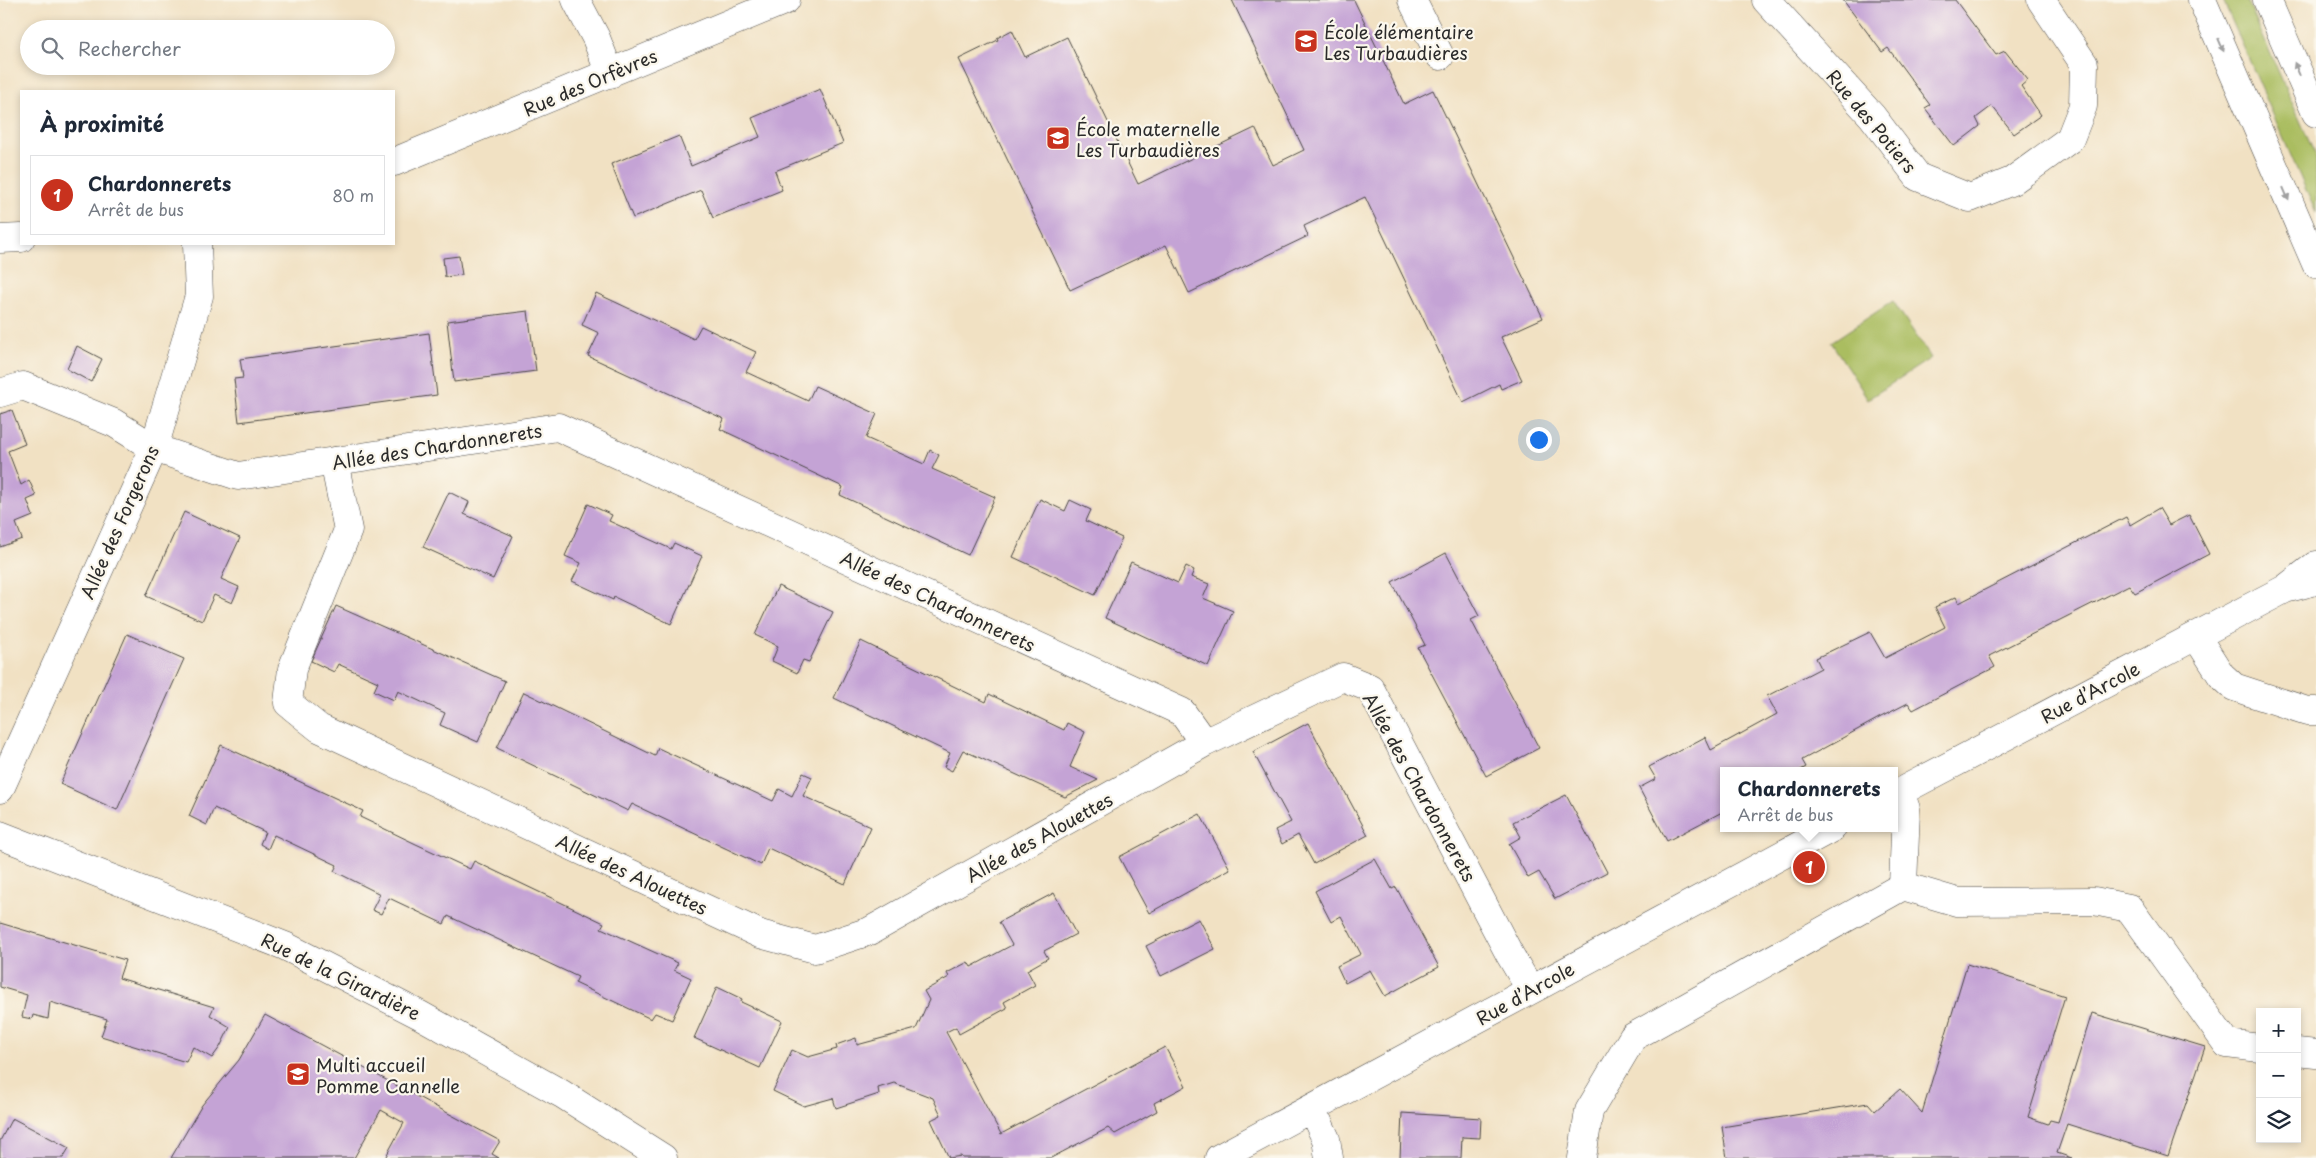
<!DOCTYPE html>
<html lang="fr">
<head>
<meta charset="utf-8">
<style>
	body { margin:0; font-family:"Playpen Sans",sans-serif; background:#f6f6f7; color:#1f2937 }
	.controls { position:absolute; right:15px; bottom:15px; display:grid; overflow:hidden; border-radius:0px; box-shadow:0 2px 8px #0003 }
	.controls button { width:45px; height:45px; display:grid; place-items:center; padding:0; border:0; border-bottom:1px solid #e0e1e3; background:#fff; color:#1f2937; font:25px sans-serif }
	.you { position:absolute; left:1538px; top:439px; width:18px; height:18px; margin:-12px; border:4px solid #fff; border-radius:50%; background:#1a73e8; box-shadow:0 0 0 8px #1a73e833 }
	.badge { display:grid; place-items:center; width:32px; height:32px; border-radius:50%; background:#c8321e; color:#fff; font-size:16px; font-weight:700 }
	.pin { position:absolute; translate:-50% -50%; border:2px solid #fff; box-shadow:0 1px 5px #0006 }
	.popup { position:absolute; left:1720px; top:767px; width:178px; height:65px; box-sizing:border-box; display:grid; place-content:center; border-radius:0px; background:#fff; filter:drop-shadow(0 1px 4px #0005); font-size:16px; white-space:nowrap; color:#747a83 }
	.popup b { font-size:19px; color:#1f2937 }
	.popup::after { content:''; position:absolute; left:50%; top:100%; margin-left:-10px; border:10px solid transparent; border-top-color:#fff }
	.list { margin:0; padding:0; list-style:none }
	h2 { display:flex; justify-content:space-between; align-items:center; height:65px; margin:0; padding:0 20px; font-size:21px }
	h2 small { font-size:16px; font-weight:400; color:#747a83 }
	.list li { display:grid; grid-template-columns:32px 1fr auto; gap:15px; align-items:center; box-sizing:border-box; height:80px; margin:0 10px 10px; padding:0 10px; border:1px solid #e0e1e3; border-radius:0px }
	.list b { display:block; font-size:19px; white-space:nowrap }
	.list p { margin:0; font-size:16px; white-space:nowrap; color:#747a83 }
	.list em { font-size:16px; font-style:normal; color:#747a83 }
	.icon { flex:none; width:28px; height:28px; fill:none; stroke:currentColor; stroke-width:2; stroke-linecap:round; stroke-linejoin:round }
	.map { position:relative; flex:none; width:2316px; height:1158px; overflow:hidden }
	.search { position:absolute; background:#fff; box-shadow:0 2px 8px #0003; left:20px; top:20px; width:375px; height:55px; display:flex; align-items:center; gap:12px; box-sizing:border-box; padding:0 18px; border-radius:28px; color:#747a83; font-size:19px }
	.panel { position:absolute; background:#fff; box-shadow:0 2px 8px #0003; left:20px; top:90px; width:375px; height:155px; border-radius:0px }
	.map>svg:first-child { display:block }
	.green { fill:#aabd61; stroke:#6a7446 }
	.building { fill:#c4a3d5 }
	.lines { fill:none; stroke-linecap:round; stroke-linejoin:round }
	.minor-casing { stroke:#494642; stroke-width:29 }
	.major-casing { stroke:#494642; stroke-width:29 }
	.minor { stroke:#fff; stroke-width:28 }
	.major { stroke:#fff; stroke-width:28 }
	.oneway { fill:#a0a0a0 }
	.labels { text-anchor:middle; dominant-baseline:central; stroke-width:4.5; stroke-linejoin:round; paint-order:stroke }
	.poi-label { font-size:18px; fill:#2b2b2b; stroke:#fbf7ec; text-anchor:start }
	.street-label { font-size:18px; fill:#2b2b2b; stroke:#fbf7ec }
</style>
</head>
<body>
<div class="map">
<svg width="2316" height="1158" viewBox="0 0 2316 1158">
	<rect width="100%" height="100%" fill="#fbf7ec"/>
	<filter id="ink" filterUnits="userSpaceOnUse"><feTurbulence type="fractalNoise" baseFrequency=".02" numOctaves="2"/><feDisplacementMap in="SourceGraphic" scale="10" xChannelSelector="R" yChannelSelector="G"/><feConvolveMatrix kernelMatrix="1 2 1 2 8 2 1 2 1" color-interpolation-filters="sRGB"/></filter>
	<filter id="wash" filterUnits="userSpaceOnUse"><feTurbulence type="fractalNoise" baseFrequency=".0096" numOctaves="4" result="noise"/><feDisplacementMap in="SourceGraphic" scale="20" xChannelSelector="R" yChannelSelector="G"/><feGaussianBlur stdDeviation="1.12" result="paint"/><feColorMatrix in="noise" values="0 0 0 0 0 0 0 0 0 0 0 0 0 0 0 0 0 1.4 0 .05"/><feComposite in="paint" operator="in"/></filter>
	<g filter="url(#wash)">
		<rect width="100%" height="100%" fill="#f1e1c3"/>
		<!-- green -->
		<path class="green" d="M 2223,0 L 2247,0 L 2316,157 L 2316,213 Z
			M 1893,301 L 1931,358 L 1868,399 L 1831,342 Z"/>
		<g id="blocks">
			<!-- building -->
			<path class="building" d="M 1232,0 L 1354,0 L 1404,104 L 1433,90 L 1543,318 L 1501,337 L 1522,380 L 1501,389 L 1499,384 L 1463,402 L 1365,197 L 1304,226 L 1308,236 L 1189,293 L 1166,245 L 1070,290 L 959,59 L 998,40 L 997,38 L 1012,30 L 1025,57 L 1067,37 L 1138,184 L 1255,128 L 1273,165 L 1304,150 Z
				M 1843,0 L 1955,0 L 1996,55 L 2005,51 L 2028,80 L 2021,86 L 2041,115 L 2014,134 L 1992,106 L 1976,118 L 1980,126 L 1954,146 L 1925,108 L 1930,105 L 1888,48 L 1882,52 Z
				M 820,89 L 843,143 L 775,171 L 782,190 L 713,218 L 701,190 L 633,218 L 611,164 L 679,136 L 691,166 L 760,137 L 752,118 Z
				M 459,256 L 462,275 L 445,277 L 443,258 Z
				M 596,293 L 694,339 L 701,326 L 756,352 L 746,372 L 808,401 L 815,386 L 877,414 L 866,438 L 924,464 L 930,450 L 939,455 L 932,469 L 995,497 L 968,555 L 840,495 L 843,487 L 720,429 L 724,419 L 588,356 L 599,333 L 582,325 Z
				M 528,311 L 536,371 L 454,382 L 447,321 Z
				M 429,333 L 437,395 L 239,422 L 234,379 L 243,378 L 240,359 Z
				M 77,346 L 102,359 L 91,382 L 67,369 Z
				M 12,410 L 25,444 L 8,451 L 21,485 L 29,480 L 36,496 L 27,500 L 33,516 L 16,523 L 22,539 L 0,547 L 0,414 Z
				M 449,492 L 469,502 L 464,514 L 513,536 L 493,579 L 423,547 Z
				M 1040,499 L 1065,511 L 1070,500 L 1091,510 L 1086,521 L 1122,538 L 1095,595 L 1013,557 Z
				M 588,504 L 612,515 L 609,521 L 671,549 L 674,543 L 702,556 L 671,624 L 614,597 L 613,600 L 572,581 L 581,563 L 565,556 Z
				M 2159,508 L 2169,525 L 2189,515 L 2209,554 L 2135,593 L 2129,585 L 1989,656 L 1995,667 L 1913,710 L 1908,703 L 1879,718 L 1802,760 L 1806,767 L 1799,771 L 1724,771 L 1724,811 L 1667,841 L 1639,788 L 1656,779 L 1649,767 L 1705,737 L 1711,750 L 1777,714 L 1767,696 L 1821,668 L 1816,658 L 1870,632 L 1885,658 L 1945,627 L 1935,607 L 1956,597 L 1959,603 L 2126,517 L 2130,525 Z
				M 184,512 L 240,538 L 221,579 L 239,587 L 232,603 L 214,595 L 202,621 L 146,596 Z
				M 1446,553 L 1479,616 L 1471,620 L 1539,748 L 1486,776 L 1418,648 L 1425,645 L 1392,582 Z
				M 1131,562 L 1178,583 L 1186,566 L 1194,570 L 1191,577 L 1209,584 L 1203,598 L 1233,611 L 1208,666 L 1105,618 Z
				M 778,586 L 833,612 L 809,662 L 803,660 L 797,673 L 772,661 L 778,646 L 755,635 Z
				M 336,606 L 505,681 L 478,742 L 440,725 L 445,713 L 398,691 L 394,700 L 374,691 L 378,682 L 338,664 L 334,672 L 311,661 Z
				M 127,634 L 184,659 L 117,810 L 60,784 Z
				M 861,641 L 986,702 L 989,694 L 1064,730 L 1067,723 L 1085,732 L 1070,767 L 1098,780 L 1065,797 L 963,750 L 952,771 L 944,767 L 950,753 L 834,698 Z
				M 524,692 L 655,756 L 658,748 L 773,801 L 779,789 L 792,796 L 803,773 L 812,777 L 803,796 L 871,827 L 845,884 L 768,848 L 761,865 L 632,804 L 628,811 L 497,748 Z
				M 1308,723 L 1368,835 L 1314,864 L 1298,835 L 1282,844 L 1275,830 L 1291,822 L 1253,752 Z
				M 221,745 L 363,811 L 360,817 L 416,844 L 470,869 L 474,861 L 604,923 L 601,928 L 678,963 L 674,970 L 691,978 L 672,1020 L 655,1013 L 651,1019 L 575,983 L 578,977 L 448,916 L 444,924 L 389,898 L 381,914 L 372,910 L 380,894 L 334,871 L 337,865 L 274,835 L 268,849 L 260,844 L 265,832 L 214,808 L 207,825 L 189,816 Z
				M 1566,795 L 1607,872 L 1555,899 L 1539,872 L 1528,878 L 1509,844 L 1521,837 L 1513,822 Z
				M 1200,814 L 1230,869 L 1149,913 L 1119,857 Z
				M 1375,859 L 1392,889 L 1396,887 L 1439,967 L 1385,996 L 1370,970 L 1345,983 L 1337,966 L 1361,954 L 1341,916 L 1331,922 L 1315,891 Z
				M 1054,893 L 1076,934 L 1044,951 L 1048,958 L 1027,970 L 1035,985 L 1004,1002 L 1007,1008 L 959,1034 L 956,1027 L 946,1032 L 1001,1134 L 1165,1047 L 1186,1086 L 1154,1103 L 1157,1111 L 1115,1134 L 1108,1128 L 1051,1158 L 962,1158 L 961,1156 L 949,1158 L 931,1120 L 941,1115 L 933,1098 L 894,1083 L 878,1088 L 879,1094 L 836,1108 L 833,1098 L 804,1106 L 773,1091 L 792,1050 L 808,1057 L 837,1049 L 836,1045 L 856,1038 L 857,1045 L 916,1029 L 929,1000 L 924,991 L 949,977 L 947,973 L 968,962 L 971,967 L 1012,945 L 999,922 Z
				M 1199,919 L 1215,949 L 1161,976 L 1146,946 Z
				M 0,923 L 125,960 L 119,978 L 214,1007 L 210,1015 L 230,1027 L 220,1047 L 212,1058 L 193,1047 L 186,1062 L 101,1036 L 107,1019 L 50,1002 L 48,1019 L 33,1015 L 32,1019 L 22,1017 L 27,995 L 0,987 Z
				M 1967,964 L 2065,996 L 2028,1117 L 2048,1124 L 2050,1120 L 2058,1122 L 2092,1013 L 2205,1047 L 2168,1156 L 2067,1124 L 2057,1153 L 2072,1158 L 1727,1158 L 1722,1127 L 1868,1103 L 1875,1111 L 1900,1089 L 1922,1113 Z
				M 717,987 L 742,999 L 741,1002 L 782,1021 L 760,1068 L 694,1038 Z
				M 265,1015 L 500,1141 L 492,1154 L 499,1158 L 385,1158 L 404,1123 L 381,1110 L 354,1158 L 171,1158 L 202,1105 L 239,1060 Z
				M 1402,1113 L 1481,1118 L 1480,1138 L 1462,1137 L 1461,1158 L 1400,1158 Z
				M 12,1118 L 69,1148 L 63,1158 L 0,1158 L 0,1141 Z"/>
		</g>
	</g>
	<g filter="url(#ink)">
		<use href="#blocks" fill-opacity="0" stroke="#494642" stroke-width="1"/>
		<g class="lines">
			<!-- minor casing -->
			<g class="minor-casing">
				<path id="minor" d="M 576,0 L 596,38 L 610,74
					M 1412,0 L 1440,56
					M 1766,0 L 1872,116 L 1918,177 L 1970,198 L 2012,181 L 2070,139 L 2083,106 L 2084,64 L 2041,0
					M 394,162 L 786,0
					M 0,239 L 21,238
					M 0,393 L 23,386 L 114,423 L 154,448 L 238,476 L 558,427 L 1182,712 L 1204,743 L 1343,677 L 1370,688 L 1510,955 L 1530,989
					M 334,461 L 348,530 L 292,669 L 288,703 L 319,728 L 760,934 L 815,949 L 870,931 L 1204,743
					M 2316,565 L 2285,589 L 2316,581
					M 2196,636 L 2221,675 L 2234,687 L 2307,711 L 2316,711
					M 0,789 L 154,448 L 199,296 L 197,244
					M 1894,795 L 2285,589
					M 0,835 L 285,946 L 420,1015 L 562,1094 L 663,1158
					M 1903,886 L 1957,902 L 2094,901 L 2129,908 L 2227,1044 L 2260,1048
					M 2297,1052 L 2316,1054
					M 1312,1109 L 1326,1139 L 1329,1158
					M 1219,1158 L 1832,828
					M 1582,1158 L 1589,1111 L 1633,1037 L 1903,886 L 1906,809 L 1900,792"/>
			</g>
			<!-- major casing -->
			<g class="major-casing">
				<path id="major" d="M 2202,0 L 2316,264
					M 2267,0 L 2316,113"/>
			</g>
			<!-- minor -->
			<use href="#minor" class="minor"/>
			<!-- major -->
			<use href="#major" class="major"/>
		</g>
		<!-- one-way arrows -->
		<defs><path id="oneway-solid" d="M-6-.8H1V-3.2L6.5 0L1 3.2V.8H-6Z" transform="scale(1.25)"/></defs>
		<g class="oneway">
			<use href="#oneway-solid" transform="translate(2221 45) rotate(67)"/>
			<use href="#oneway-solid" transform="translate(2297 69) rotate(-113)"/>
			<use href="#oneway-solid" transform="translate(2286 194) rotate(67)"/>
		</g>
	</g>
	<!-- icons -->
	<defs>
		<g id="school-square" transform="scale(1.25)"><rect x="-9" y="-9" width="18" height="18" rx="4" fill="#c8321e" stroke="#fbf7ec"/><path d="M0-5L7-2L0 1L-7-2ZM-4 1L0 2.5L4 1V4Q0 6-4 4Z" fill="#fff"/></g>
	</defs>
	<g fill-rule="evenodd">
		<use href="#school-square" x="1306" y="41"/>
		<use href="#school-square" x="1058" y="138"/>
		<use href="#school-square" x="298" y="1074"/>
	</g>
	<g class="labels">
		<!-- poi labels -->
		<g class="poi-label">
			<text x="1324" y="31">École élémentaire<tspan x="1324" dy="21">Les Turbaudières</tspan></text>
			<text x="1076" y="128">École maternelle<tspan x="1076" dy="21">Les Turbaudières</tspan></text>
			<text x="316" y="1064">Multi accueil<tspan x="316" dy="21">Pomme Cannelle</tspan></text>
		</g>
		<!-- street labels -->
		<g class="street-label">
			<text transform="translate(590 82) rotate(-23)">Rue des Orfèvres</text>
			<text transform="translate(1872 121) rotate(50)">Rue des Potiers</text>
			<text transform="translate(437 446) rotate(-9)">Allée des Chardonnerets</text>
			<text transform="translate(119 522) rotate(-66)">Allée des Forgerons</text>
			<text transform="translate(938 601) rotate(25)">Allée des Chardonnerets</text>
			<text transform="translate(2090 692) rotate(-28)">Rue d’Arcole</text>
			<text transform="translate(1420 787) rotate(61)">Allée des Chardonnerets</text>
			<text transform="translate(1039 837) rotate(-29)">Allée des Alouettes</text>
			<text transform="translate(632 874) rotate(25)">Allée des Alouettes</text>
			<text transform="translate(341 976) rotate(26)">Rue de la Girardière</text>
			<text transform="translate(1525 993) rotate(-29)">Rue d’Arcole</text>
		</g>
	</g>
</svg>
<div class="controls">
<button>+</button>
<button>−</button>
<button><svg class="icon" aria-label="layers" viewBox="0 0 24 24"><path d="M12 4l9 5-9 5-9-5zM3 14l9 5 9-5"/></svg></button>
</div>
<div class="you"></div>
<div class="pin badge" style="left:1809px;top:867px">1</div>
<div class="popup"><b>Chardonnerets</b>Arrêt de bus</div>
<div class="search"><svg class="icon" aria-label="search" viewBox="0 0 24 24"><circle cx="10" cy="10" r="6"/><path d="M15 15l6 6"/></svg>Rechercher</div>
<section class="panel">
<h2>À proximité<small></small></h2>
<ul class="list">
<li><span class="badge">1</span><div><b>Chardonnerets</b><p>Arrêt de bus</p></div><em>80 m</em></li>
</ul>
</section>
</div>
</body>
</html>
